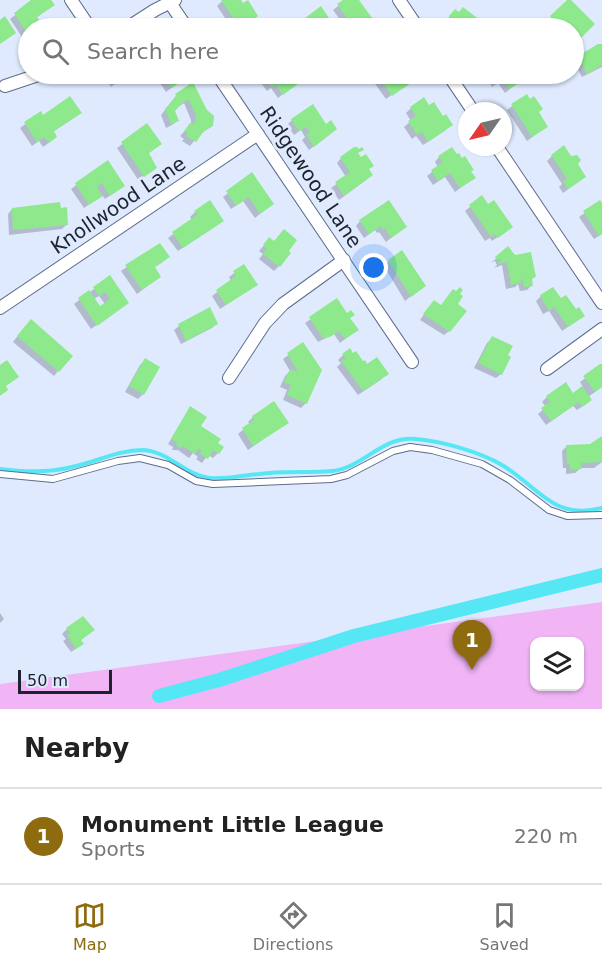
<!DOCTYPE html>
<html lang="en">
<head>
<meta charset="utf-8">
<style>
	body { margin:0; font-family:"DejaVu Sans",sans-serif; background:#f2f2f2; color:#222 }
	.controls { position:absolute; right:18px; bottom:18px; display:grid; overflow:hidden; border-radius:12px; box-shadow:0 2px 4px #0004 }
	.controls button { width:54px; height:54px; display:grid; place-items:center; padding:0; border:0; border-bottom:2px solid #e0e0e0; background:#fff; color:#222; font:30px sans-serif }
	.compass { position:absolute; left:458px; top:102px; width:54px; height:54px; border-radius:50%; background:#fff; box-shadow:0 2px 4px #0004; rotate:236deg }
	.scale { position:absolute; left:18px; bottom:15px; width:94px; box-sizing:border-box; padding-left:6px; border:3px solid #1c232f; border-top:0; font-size:16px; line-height:21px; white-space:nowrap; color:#1c232f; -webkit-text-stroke:4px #dfeaff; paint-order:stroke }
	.you { position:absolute; left:374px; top:268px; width:21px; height:21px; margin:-15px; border:4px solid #fff; border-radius:50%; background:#1a73e8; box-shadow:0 0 0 9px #1a73e833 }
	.badge { display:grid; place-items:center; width:39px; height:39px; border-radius:50%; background:#8f6b10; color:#fff; font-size:20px; font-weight:700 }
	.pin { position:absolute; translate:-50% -50px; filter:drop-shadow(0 2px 3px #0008) }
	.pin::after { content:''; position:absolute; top:32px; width:21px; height:18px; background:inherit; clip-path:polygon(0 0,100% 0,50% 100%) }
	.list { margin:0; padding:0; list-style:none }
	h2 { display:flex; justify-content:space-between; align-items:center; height:78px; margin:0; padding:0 24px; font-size:26px }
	h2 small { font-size:20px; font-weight:400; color:#767676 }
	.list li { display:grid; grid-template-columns:39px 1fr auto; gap:18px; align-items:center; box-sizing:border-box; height:96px; padding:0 24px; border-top:2px solid #e0e0e0 }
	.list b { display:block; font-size:22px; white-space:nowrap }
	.list p { margin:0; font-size:20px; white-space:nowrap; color:#767676 }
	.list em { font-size:20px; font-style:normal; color:#767676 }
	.icon { flex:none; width:33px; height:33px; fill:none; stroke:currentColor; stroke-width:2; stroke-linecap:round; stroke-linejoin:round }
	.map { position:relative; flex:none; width:602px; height:709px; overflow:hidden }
	.search { position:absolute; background:#fff; box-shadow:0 2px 4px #0004; left:18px; right:18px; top:18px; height:66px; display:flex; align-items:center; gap:15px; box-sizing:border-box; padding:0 21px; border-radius:33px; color:#767676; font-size:22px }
	.sheet { height:174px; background:#fff }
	nav { display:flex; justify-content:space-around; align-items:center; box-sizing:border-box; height:84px; border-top:2px solid #e0e0e0; background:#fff; font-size:16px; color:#767676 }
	nav a { display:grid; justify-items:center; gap:3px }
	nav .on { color:#8f6b10 }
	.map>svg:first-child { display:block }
	.green { fill:#f1b5f6; fill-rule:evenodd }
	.shadow { fill:#0003; fill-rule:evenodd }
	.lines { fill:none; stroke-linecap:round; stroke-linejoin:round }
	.stream { stroke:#56e7f5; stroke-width:4 }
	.canal { stroke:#56e7f5; stroke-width:14 }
	.building { fill:#8de98c }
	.service-casing { stroke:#5d6d8c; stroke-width:8 }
	.minor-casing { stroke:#5d6d8c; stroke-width:14 }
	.service { stroke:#fff; stroke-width:6 }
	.minor { stroke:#fff; stroke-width:12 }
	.labels { text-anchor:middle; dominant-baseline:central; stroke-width:6; stroke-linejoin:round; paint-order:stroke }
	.street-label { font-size:20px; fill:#1c232f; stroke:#dfeaff }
</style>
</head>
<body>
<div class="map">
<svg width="602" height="709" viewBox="0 0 602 709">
	<rect width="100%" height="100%" fill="#dfeaff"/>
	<!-- green -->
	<path class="green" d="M 602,602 L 602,709 L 0,709 L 0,684 ZM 534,642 L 580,642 L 580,686 L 534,686 Z"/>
	<!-- shadow -->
	<path class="shadow" d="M 35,0 L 50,0 L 53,5 L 36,18 L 42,26 L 40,28 L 28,28 L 28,37 L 24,40 L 10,19 Z
		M 223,0 L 239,0 L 258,28 L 229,28 L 227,26 L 229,24 L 217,6 Z
		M 346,0 L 357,0 L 376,28 L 346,28 L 333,10 Z
		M 569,0 L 593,24 L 574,43 L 574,28 L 553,28 L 546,22 Z
		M 450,16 L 479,21 L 473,28 L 454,28 L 446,21 Z
		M 327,18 L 314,28 L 304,28 L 301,24 L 306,19 Z
		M 602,45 L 602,67 L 582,77 L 574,62 L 579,57 Z
		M 110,74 L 123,74 L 125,76 L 111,87 L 105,78 Z
		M 146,74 L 180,74 L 184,79 L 166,92 L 156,77 L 146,84 L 142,77 Z
		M 254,74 L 289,74 L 296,84 L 278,98 L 271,88 L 267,91 Z
		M 368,74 L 408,74 L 412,80 L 386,99 Z
		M 487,74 L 523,74 L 525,77 L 505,93 L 498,83 L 492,87 L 487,79 L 489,77 Z
		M 193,84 L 212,126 L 199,135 L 190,146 L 182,141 L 184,139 L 180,136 L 191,124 L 191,120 L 184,103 L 174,110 L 177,121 L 172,125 L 166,128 L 161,115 L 176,96 Z
		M 512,106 L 546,127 L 527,141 L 507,110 Z
		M 411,108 L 446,130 L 423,145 L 416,136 L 412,139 L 404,127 L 411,121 L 406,113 Z
		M 40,113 L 43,117 L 75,117 L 53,132 L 50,142 L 43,147 L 39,141 L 32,146 L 20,128 Z
		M 292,120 L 330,134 L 309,150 L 302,140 L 305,137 L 301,130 L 294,135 L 287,125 Z
		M 147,125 L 160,144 L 148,154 L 150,172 L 139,181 L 117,148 Z
		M 357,154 L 368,170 L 366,180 L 339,200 L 331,188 L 346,177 L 337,163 L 341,158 Z
		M 552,156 L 576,164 L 585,177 L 563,193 L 559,187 L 562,184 L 547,161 Z
		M 439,157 L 469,172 L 474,178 L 455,192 L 445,177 L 433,185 L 427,176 L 438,167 L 435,162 Z
		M 107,162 L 118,190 L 105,199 L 102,195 L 84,208 L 71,189 Z
		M 252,175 L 272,204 L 255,218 L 243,201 L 231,209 L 223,197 Z
		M 482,197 L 506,231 L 492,241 L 490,238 L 485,241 L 465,211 Z
		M 600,202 L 602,205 L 602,234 L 594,239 L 579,217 Z
		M 12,209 L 67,224 L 62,229 L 9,235 L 8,214 Z
		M 195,212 L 217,225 L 178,251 L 168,238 L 192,220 L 190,217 Z
		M 360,221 L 405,227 L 386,242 L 379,232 L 377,233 L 375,230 L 364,238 L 356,226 Z
		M 265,244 L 279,266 L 274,271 L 259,259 L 263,254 L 259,251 Z
		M 160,245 L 163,262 L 153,268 L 159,277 L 137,294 L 121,271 Z
		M 508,248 L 534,277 L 531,280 L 532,285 L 527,290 L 520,291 L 518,284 L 515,287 L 506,289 L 502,265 L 494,268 L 497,265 L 495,261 L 491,263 Z
		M 389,261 L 424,286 L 405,301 L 384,266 Z
		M 244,266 L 256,285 L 220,309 L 212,296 L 231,281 L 229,277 Z
		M 110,277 L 127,303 L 91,329 L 74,304 ZM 99,296 L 105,304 L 100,308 L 94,299 Z
		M 541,296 L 578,320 L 562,331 L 549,311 L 543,314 L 536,301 Z
		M 337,301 L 357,330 L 340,343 L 334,334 L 318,342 L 305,323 Z
		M 455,304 L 449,331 L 444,335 L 420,320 L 429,307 Z
		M 209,309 L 217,323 L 212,328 L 181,344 L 174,330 L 179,326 Z
		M 26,325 L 58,371 L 54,376 L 13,342 Z
		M 492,338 L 501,374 L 496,378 L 474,368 L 487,343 Z
		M 303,344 L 306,403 L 301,408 L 283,400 L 287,390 L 280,387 L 285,376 L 290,371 L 283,359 Z
		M 343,355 L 362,364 L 382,379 L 358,395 L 337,367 L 341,363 L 338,360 Z
		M 145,360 L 143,394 L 138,399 L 125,392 L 140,365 Z
		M 602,366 L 602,387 L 588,397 L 585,405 L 577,410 L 573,406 L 546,425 L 538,414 L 546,407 L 542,402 L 547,397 L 573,395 L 583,387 L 580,382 Z
		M 190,408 L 199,427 L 218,453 L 213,458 L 208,455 L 202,463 L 196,459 L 198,457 L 193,453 L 189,458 L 178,450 L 172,450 L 173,447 L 168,444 Z
		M 253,417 L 287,423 L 248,450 L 238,434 L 250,424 L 248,422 Z
		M 602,438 L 602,462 L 594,468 L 581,468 L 575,473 L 566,474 L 566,468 L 563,468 L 562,451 L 567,446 L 591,445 Z
		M 0,613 L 4,619 L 0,623 Z
		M 67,629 L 93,630 L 80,641 L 77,648 L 71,652 L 63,641 L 66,639 L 62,634 Z"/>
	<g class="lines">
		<!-- stream -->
		<path class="stream" d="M 0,469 C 24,472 49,473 72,467 C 97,462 117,450 143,450 C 168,451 185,475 209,478 C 226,480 243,475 259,474 C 283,471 308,473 332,471 C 363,468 383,435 416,439 C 441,441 480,452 502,465 C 538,486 553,521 602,508"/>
		<!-- canal -->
		<path class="canal" d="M 159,696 L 219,680 L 354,636 L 602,575"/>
	</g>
	<!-- building -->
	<path class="building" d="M 31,0 L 51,0 L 55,5 L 37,17 L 44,27 L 41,28 L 28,28 L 28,35 L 14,13 Z
		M 221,0 L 241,0 L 243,3 L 248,0 L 258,16 L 254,19 L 260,28 L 234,28 L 236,27 L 231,20 L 233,18 Z
		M 343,0 L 359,0 L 375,22 L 374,23 L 378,28 L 354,28 L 337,4 Z
		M 567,0 L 571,0 L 595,24 L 576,43 L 574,40 L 574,28 L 562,28 L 550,16 Z
		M 321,6 L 329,18 L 312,28 L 305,18 Z
		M 463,7 L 481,21 L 475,28 L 460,27 L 449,16 L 455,9 L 459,12 Z
		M 5,16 L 16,33 L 0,44 L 0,20 Z
		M 598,44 L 602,44 L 602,65 L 587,74 L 578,56 Z
		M 110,74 L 125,74 L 127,77 L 117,83 Z
		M 147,74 L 182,74 L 185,79 L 172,88 L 161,74 L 152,80 Z
		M 262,74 L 291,74 L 298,84 L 283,95 L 276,84 L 272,87 Z
		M 377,74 L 410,74 L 414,81 L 392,96 Z
		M 491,74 L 525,74 L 527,77 L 510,89 L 503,79 L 498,83 Z
		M 193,82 L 207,110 L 214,116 L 213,126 L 204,131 L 196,142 L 186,136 L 188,133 L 184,131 L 190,123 L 195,124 L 196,115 L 189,100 L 183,102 L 175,111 L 179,121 L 171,124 L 165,109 L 176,96 L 175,94 Z
		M 527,94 L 530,99 L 534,96 L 543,109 L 539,112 L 548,127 L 532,137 L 511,104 Z
		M 70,96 L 82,113 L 54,131 L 57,137 L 49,143 L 44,137 L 37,142 L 24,122 L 41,111 L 43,115 Z
		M 424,97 L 429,105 L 434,102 L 443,116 L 446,114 L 453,125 L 428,142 L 422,132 L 417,135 L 408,121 L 416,116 L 410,107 Z
		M 313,104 L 326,124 L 331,120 L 337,129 L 314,147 L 306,134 L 310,132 L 306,127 L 299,131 L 291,119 Z
		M 147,123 L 162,144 L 149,153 L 157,168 L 144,177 L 121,142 Z
		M 564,145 L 571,156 L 577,155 L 581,160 L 578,164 L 586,177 L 568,189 L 563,181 L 567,179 L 551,155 Z
		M 354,147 L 357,147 L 359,149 L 362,147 L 364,150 L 358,153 L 361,157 L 366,154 L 374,166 L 369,169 L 373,175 L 344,196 L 335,182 L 350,172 L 340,157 Z
		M 452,147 L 457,154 L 459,153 L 462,158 L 465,156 L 474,170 L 471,171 L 476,178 L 460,188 L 450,173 L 438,181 L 431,170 L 443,162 L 438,156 Z
		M 108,160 L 125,186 L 110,196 L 102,183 L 97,187 L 103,196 L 89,205 L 75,183 Z
		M 252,172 L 274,204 L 260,214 L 249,197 L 236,206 L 226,191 Z
		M 482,195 L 488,204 L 494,200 L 513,227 L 498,238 L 495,234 L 491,237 L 469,205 Z
		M 210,200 L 224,221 L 183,248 L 172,232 L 197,215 L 194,211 Z
		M 389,200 L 407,227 L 391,238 L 385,228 L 383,230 L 381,226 L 369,234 L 359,220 Z
		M 600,200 L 602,203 L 602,234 L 599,236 L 583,211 Z
		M 60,202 L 61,208 L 67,207 L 68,225 L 13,230 L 12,208 Z
		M 284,229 L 297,240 L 289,251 L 291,253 L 280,267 L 263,254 L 267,249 L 263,245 L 269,237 L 274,241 Z
		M 160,243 L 170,257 L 155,267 L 161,277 L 142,290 L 125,265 Z
		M 508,246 L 515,255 L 531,252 L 536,277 L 532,278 L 533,286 L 524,287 L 523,279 L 521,280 L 521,283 L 511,285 L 507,262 L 499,264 L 498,262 L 501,260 L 500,258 L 497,260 L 495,257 Z
		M 402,250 L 426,286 L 411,297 L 388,260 Z
		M 244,264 L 258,285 L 226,305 L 216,290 L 236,276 L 233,271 Z
		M 110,275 L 129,303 L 97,326 L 78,298 L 89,290 L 100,306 L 110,299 L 105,292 L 99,296 L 93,287 Z
		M 460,287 L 463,290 L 460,294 L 463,296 L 458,304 L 467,311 L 450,332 L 423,314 L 434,300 L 441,305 L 453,289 L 456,291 Z
		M 553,287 L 561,298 L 566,295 L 576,309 L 579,307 L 585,316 L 568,327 L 554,307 L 549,311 L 540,295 Z
		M 337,298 L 347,313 L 351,310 L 355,315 L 350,318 L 359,330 L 345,339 L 339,331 L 330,337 L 323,338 L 309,317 Z
		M 210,307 L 218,324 L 186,341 L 178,324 Z
		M 31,319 L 73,356 L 59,372 L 17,336 Z
		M 492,336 L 513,346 L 508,355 L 511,357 L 502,375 L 478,363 Z
		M 303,342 L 322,370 L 307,404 L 287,395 L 291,385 L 284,382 L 290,369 L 297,372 L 297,370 L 287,353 Z
		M 350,348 L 353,353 L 356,351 L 363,361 L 365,360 L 367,364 L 377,357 L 389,374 L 363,391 L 341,361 L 346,358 L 342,354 Z
		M 145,358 L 160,367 L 144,395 L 129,386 Z
		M 7,360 L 19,377 L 6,386 L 8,390 L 0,396 L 0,365 Z
		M 600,364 L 602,364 L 602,387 L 595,392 L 583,376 Z
		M 566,382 L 573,393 L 582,386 L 592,400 L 582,407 L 579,402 L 551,421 L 541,408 L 550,402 L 546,396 Z
		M 274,401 L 289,423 L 253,446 L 242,428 L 254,420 L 252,416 Z
		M 190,406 L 207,417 L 201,426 L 221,439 L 218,443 L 224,447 L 219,454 L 213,450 L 208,459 L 200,454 L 202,451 L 198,449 L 195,454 L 183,446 L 180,448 L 176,445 L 177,442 L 171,439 Z
		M 602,436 L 602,462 L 581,463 L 582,469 L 570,470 L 570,464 L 567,464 L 566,445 L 590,444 Z
		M 83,616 L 95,630 L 81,640 L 84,644 L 76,649 L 67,635 L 70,633 L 66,628 Z"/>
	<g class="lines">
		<!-- service casing -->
		<g class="service-casing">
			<path id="service" d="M 0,474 L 53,479 L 118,461 L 140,458 L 168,465 L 196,481 L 213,484 L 331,479 L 347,475 L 393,451 L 410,447 L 432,450 L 482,464 L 510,480 L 549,510 L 567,516 L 602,515"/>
		</g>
		<!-- minor casing -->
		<g class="minor-casing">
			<path id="minor" d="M 71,0 L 90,28
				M 399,0 L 418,28
				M 170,3 L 187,28
				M 127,28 L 155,10 L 175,0
				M 217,74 L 412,362
				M 448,74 L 473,111
				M 5,86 L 41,74
				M 497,147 L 602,303
				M 0,308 L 258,134
				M 547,369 L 602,329
				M 229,378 L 265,323 L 283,304 L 344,260"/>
		</g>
		<!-- service -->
		<use href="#service" class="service"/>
		<!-- minor -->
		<use href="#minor" class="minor"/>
	</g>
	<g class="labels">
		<!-- street labels -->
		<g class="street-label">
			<text transform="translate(311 177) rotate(56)">Ridgewood Lane</text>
			<text transform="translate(118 205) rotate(-34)">Knollwood Lane</text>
		</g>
	</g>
</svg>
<div class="controls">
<button><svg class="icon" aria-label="layers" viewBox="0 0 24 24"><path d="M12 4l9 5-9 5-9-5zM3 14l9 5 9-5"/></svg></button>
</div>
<svg class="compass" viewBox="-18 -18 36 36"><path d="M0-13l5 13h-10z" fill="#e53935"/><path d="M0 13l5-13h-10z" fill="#767676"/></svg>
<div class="scale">50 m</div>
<div class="you"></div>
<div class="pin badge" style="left:472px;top:670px">1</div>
<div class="search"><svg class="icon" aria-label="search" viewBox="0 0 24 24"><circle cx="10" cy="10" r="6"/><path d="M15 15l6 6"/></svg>Search here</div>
</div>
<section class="sheet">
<h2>Nearby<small></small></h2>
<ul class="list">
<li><span class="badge">1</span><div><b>Monument Little League</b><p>Sports</p></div><em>220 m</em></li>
</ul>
</section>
<nav>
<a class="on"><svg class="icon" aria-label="map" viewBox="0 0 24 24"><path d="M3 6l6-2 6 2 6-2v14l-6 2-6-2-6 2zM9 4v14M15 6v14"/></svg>Map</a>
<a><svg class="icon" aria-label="directions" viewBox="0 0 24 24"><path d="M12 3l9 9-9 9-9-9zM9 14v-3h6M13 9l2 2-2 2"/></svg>Directions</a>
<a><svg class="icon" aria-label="saved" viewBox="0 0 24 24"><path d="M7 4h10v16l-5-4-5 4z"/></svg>Saved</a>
</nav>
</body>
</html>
